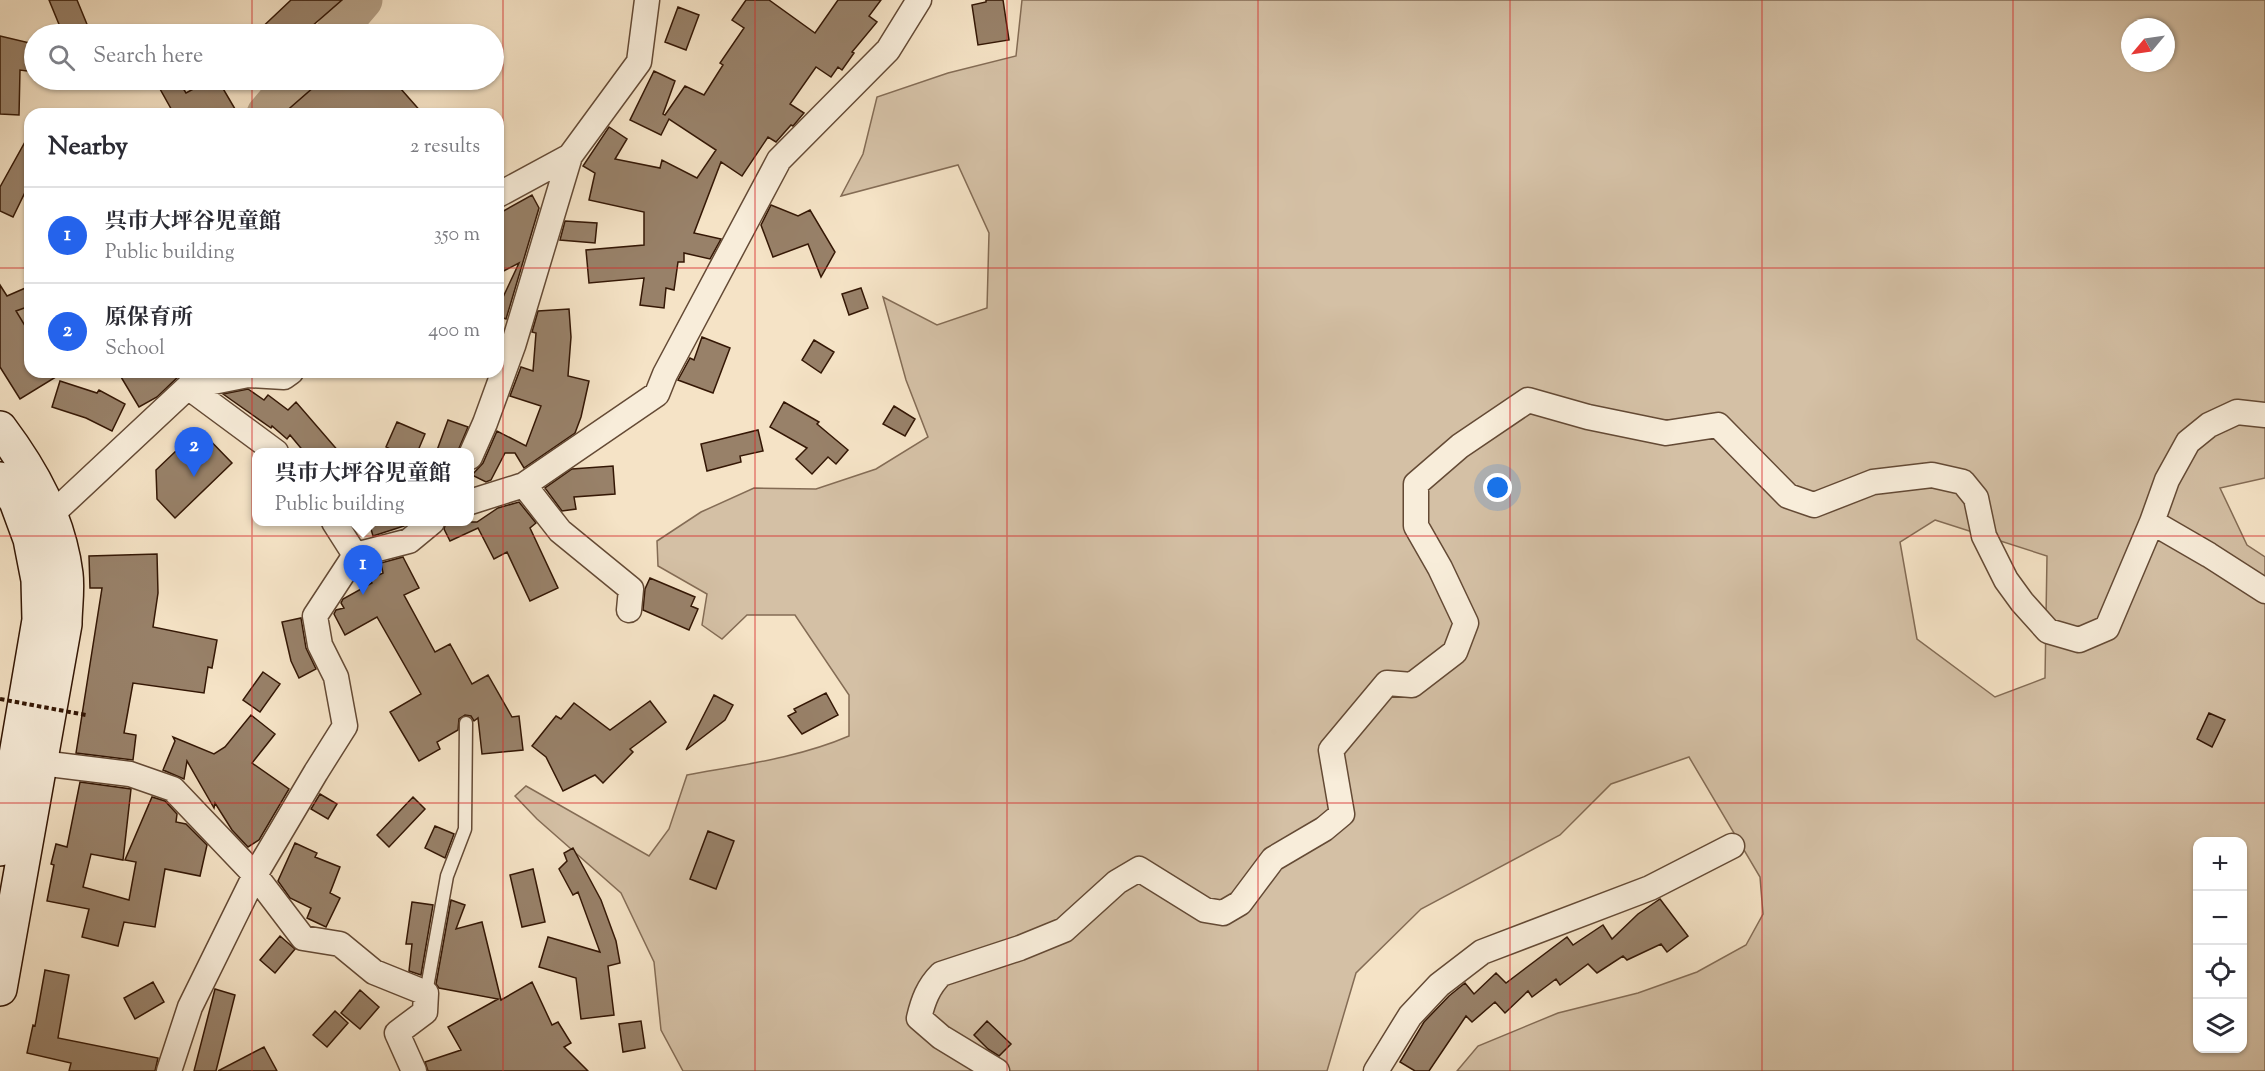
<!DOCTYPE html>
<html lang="en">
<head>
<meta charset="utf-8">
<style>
	body { margin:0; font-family:"Sorts Mill Goudy","Noto Serif JP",serif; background:#f7f7f7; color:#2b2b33 }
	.controls { position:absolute; right:18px; bottom:18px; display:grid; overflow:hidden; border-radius:12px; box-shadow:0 2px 4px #0004 }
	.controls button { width:54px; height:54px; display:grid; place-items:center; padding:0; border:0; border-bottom:2px solid #e1e1e2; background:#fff; color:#2b2b33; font:30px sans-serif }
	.compass { position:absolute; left:2121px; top:18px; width:54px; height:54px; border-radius:50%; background:#fff; box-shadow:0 2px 4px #0004; rotate:241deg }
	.you { position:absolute; left:1498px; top:488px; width:21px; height:21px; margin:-15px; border:4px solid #fff; border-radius:50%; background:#1a73e8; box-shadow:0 0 0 9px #1a73e833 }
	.badge { display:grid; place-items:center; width:39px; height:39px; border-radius:50%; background:#2563eb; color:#fff; font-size:20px; font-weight:700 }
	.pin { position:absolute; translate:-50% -50px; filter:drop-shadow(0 2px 3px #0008) }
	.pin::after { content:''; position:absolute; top:32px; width:21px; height:18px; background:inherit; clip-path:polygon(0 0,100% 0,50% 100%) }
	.popup { position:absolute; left:252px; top:448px; width:222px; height:78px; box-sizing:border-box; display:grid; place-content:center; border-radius:12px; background:#fff; filter:drop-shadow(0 2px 4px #0005); font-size:20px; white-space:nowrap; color:#7c7c81 }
	.popup b { font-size:22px; color:#2b2b33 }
	.popup::after { content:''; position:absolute; left:50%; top:100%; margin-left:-12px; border:12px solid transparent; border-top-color:#fff }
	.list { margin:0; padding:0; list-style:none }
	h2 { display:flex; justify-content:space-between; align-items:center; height:78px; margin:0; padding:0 24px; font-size:26px }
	h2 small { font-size:20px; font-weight:400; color:#7c7c81 }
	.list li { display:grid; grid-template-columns:39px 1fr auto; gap:18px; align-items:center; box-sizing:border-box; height:96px; padding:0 24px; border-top:2px solid #e1e1e2 }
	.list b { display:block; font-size:22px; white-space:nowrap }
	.list p { margin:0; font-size:20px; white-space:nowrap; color:#7c7c81 }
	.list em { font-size:20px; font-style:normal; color:#7c7c81 }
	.icon { flex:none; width:33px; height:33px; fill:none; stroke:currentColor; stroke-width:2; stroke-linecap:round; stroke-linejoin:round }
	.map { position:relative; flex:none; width:2265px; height:1071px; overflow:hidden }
	.search { position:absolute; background:#fff; box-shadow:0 2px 4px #0004; left:24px; top:24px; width:480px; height:66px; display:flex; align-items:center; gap:15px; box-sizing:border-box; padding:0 21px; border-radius:33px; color:#7c7c81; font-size:22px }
	.panel { position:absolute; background:#fff; box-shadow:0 2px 4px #0004; left:24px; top:108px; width:480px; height:270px; border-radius:18px }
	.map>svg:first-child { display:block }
	.green { fill:#d4c0a5; stroke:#846c55; stroke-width:1.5; fill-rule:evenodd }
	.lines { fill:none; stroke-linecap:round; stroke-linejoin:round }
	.river { stroke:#b39e84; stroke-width:39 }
	.building { fill:#988169; stroke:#341705; stroke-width:1.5 }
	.lane-casing { stroke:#644a35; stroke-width:15 }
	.street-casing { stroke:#644a35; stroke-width:27 }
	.secondary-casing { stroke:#341705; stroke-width:36 }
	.lane { stroke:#f8edda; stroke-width:12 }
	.street { stroke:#f8edda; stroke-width:24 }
	.secondary { stroke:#f8edda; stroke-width:33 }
	.path-bridge { stroke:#341705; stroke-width:4; stroke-dasharray:4.5 3; stroke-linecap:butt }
	.grid { fill:none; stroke:#d62828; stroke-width:1.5; stroke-opacity:0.55 }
</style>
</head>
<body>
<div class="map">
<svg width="2265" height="1071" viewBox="0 0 2265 1071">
	<rect width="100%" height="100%" fill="#f5e3c6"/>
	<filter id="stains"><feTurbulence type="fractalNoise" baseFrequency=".00333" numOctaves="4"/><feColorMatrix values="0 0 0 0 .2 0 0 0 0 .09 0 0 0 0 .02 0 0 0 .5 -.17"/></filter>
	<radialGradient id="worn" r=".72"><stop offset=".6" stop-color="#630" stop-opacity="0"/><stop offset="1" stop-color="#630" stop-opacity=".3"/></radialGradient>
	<!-- green -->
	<path class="green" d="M 1022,0 L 2265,0 L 2265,478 L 2220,488 L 2247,545 L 2265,557 L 2265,1071 L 1457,1071 L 1478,1046 L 1558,1013 L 1638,993 L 1697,972 L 1746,945 L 1763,914 L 1760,877 L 1689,757 L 1611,784 L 1560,835 L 1421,909 L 1356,973 L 1327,1071 L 683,1071 L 661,1030 L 654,962 L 621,893 L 537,819 L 515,796 L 526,786 L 649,856 L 669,829 L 687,775 C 741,765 798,758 849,736 L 849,695 L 795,615 L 747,615 L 722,639 L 702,625 L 707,594 L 658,566 L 657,541 L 701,512 L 754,488 L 816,489 L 876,469 L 928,437 L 906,380 L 883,297 L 937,325 L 987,308 L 989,233 L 958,165 L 841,196 L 863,154 L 877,97 L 948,73 L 1016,56 ZM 2130,27 L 2166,27 L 2166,63 L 2130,63 ZM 1935,520 L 2047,556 L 2045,678 L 1995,697 L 1917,639 L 1900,542 ZM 2198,842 L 2242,842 L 2242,1048 L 2198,1048 Z"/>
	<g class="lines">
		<!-- river -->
		<path class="river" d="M 334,34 L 363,0
			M 266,114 L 295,80
			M 0,336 L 9,329 L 30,321"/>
	</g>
	<!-- building -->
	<path class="building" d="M 49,0 L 77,0 L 91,34 L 63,34 Z
		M 291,0 L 342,0 L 303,34 L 255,34 Z
		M 746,0 L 769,0 L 815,33 L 838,0 L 881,0 L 869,16 L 877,22 L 852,52 L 854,53 L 842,70 L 838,67 L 831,77 L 816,67 L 790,104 L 804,113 L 793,126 L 791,125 L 776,142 L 768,137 L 742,176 L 721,162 L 694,233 L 721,239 L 710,259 L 684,253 L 684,262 L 678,262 L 674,290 L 666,288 L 664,308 L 640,305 L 644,278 L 589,283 L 586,250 L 644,245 L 644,212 L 589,200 L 595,173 L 583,166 L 609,127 L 627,139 L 615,159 L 660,168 L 662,160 L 697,178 L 716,150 L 669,119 L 661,135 L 630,120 L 654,71 L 675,81 L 663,114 L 665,115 L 685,86 L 704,95 L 723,65 L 720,63 L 744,28 L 732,20 Z
		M 986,0 L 1003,0 L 1009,40 L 978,45 L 972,5 L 986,2 Z
		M 678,7 L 699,15 L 686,50 L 665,42 Z
		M 0,36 L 34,44 L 27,71 L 20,70 L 19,115 L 0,114 Z
		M 155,80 L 178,80 L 186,93 L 210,80 L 218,80 L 238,114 L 174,114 Z
		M 322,80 L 393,80 L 423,114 L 283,114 Z
		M 30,133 L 30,182 L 13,217 L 0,211 L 0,187 Z
		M 532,195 L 539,208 L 506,319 L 498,316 L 498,308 L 519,263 L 498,274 L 498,214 Z
		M 771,205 L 798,216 L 810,210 L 835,252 L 821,277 L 808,244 L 773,257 L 761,225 Z
		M 565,221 L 597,223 L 595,243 L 560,240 Z
		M 0,285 L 7,296 L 30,286 L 30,306 L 16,311 L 30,334 L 30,372 L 64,372 L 20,399 L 0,367 Z
		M 861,288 L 868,308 L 849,315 L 842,294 Z
		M 569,309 L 571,337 L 568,376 L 589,381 L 581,417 L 575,433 L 524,468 L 515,453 L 505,453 L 491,480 L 486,482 L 472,475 L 483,463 L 497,431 L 526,446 L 541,406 L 510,396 L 521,367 L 533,371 L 536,333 L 532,332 L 538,311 Z
		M 702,337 L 730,348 L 713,393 L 678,380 L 690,358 L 694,360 Z
		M 814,340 L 834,352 L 821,373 L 802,360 Z
		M 118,372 L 190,372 L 179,376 L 157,397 L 139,407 Z
		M 60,381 L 97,393 L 99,390 L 125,404 L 112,431 L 86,418 L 52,407 Z
		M 248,389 L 264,400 L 268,395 L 288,410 L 296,402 L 340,453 L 305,453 L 290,435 L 287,439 L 272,426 L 271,428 L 223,394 Z
		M 784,402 L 819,422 L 817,424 L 848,450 L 836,464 L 828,457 L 812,474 L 796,459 L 807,448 L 770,427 Z
		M 894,406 L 915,419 L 905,436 L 883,424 Z
		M 448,420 L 468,427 L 457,453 L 436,453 Z
		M 397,422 L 425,434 L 417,453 L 398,453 L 386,447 Z
		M 199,429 L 232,463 L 175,518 L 157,499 L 156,470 Z
		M 758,430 L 763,451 L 740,456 L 741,462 L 707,471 L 701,444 Z
		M 613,466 L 615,494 L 574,497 L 576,509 L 562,511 L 545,488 L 572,469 Z
		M 519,502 L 536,523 L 530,528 L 558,588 L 530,601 L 507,552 L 494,559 L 478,528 L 450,541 L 444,529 L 446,522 L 477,522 L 498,508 Z
		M 369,522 L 403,522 L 404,526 L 373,536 Z
		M 157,554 L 158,593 L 153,627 L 217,640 L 212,668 L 208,667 L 204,693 L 133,683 L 124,733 L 136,735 L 133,760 L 76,753 L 102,588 L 90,588 L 89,556 Z
		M 403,557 L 419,588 L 404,595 L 435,652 L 450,644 L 472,684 L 488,675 L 512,717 L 519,716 L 523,750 L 482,754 L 478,718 L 474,721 L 471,716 L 465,715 L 459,719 L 458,730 L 437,742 L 440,749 L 419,761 L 390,712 L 421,694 L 377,617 L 345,635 L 334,614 L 336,610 L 344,608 L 341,603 L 343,599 L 372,583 L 370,579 L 383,573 L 381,563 Z
		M 650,578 L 695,597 L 691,606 L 698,609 L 689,630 L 643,610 L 645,589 Z
		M 301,618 L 306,648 L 316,669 L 299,678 L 291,661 L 282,622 Z
		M 263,672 L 280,684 L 260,712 L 243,700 Z
		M 826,693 L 838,715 L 802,734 L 788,716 L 796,712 L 794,709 Z
		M 714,695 L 733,705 L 725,720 L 686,750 Z
		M 650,701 L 666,722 L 630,749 L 633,752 L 603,783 L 595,775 L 563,791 L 546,757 L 532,746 L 556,716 L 561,719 L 574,703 L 610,730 Z
		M 2209,713 L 2225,720 L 2212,747 L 2197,739 Z
		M 251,715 L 275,734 L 252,763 L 289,789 L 259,840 L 248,847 L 232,830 L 215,803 L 214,808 L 187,761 L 184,779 L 163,770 L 175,741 L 173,737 L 214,754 L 225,747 Z
		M 80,782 L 131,789 L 123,860 L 91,854 L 83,887 L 129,900 L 136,862 L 125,860 L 152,797 L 165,801 L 177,814 L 176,822 L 186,824 L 207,845 L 200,876 L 165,869 L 155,927 L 124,922 L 118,946 L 82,937 L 89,909 L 47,901 L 54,865 L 51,864 L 56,844 L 67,847 Z
		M 320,794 L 337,804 L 328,819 L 311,809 Z
		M 413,797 L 425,809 L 389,847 L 377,835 Z
		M 435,826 L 454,834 L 445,858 L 425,848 Z
		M 708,831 L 734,841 L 716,889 L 690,879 Z
		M 295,843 L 317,853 L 315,857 L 340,867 L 330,893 L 340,898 L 326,927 L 307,918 L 311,908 L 290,898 L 278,881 Z
		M 573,848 L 601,900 L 616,941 L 620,963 L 608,966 L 614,1015 L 581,1019 L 576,978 L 539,967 L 548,937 L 600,952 L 578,892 L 573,895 L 559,869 L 567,861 L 564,853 Z
		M 533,869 L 545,922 L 522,927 L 510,875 Z
		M 1660,899 L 1688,936 L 1667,952 L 1661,944 L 1627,960 L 1623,956 L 1597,973 L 1588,964 L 1560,985 L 1556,979 L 1532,997 L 1528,991 L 1505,1013 L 1495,1002 L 1472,1022 L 1466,1016 L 1429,1071 L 1415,1071 L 1400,1062 L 1424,1022 L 1449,996 L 1465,983 L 1474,994 L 1496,973 L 1506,983 L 1567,937 L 1573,945 L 1603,925 L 1612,939 L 1638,914 Z
		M 451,900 L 465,905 L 456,929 L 482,922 L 501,1000 L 532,982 L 552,1025 L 558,1022 L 571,1043 L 564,1047 L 588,1071 L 428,1071 L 425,1062 L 461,1050 L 448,1027 L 498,999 L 439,988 L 436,984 Z
		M 412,902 L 433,905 L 421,975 L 409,971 L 412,944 L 406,944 Z
		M 280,936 L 295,949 L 275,973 L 260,960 Z
		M 45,970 L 69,975 L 58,1038 L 158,1058 L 155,1071 L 69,1071 L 71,1063 L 27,1053 L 33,1025 L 35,1026 Z
		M 153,982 L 164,1002 L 135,1019 L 124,998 Z
		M 215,989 L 235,995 L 216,1071 L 194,1071 Z
		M 360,990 L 379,1007 L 360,1029 L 341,1013 Z
		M 335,1011 L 348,1023 L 327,1047 L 313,1035 Z
		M 641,1021 L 645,1048 L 623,1052 L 619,1024 Z
		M 987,1021 L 1011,1044 L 999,1056 L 988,1049 L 974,1035 Z
		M 264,1047 L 277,1071 L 218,1071 Z"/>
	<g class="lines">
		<!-- lane casing -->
		<g class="lane-casing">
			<path id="lane" d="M 426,993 L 447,876 L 465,829 L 466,723"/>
		</g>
		<!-- street casing -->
		<g class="street-casing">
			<path id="street" d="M 498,195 L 570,156
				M 188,387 L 276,452
				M 470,457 L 485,423 L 513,346 L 570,156 L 639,62 L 647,0
				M 524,485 L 560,531 L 631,589 L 629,610
				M 470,502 L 524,485 L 657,394 L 665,374 L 779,160 L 888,50 L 919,0
				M 51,515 L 188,387 L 248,375 L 284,377 L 291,372
				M 334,522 L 355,555
				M 2152,522 L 2209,555 L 2265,591
				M 41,763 L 130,774 L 173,789 L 255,875 L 303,938 L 340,944 L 374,972 L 426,993 L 425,1012 L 397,1033 L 414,1071
				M 169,1071 L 190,1007 L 255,875 L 316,772 L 345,726 L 336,677 L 320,645 L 315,616 L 355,555 L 409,541 L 432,522
				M 997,1071 L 941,1037 L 919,1018 C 923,1001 928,987 941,974 L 1020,948 L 1064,930 L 1117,882 L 1139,869 L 1205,910 L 1223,913 L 1240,903 L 1273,859 L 1324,829 L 1342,814 L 1331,750 L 1387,683 L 1412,685 L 1455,652 L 1466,623 L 1440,568 L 1416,526 L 1416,484 L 1460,446 L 1528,400 L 1588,417 L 1666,433 L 1718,425 L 1788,496 L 1814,505 L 1873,482 L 1932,475 L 1963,482 L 1976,498 L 1984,536 L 2006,580 L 2022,602 L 2048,631 L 2079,640 L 2107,628 L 2152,522 L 2167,480 L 2188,442 L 2209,425 L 2237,412 L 2265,415
				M 1376,1071 L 1410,1016 L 1439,985 L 1482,952 L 1650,888 L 1732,846"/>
		</g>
		<!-- secondary casing -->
		<g class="secondary-casing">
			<path id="secondary" d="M 0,428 C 33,472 59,519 66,574 C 68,590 65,608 65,624 L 0,989
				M 0,479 L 16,501 L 30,539 L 38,580 L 39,620 L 0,849"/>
		</g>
		<!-- lane -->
		<use href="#lane" class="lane"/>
		<!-- street -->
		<use href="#street" class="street"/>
		<!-- secondary -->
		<use href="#secondary" class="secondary"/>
		<!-- path-bridge -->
		<path class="path-bridge" d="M 0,699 L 86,715"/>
	</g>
	<!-- grid -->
	<path class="grid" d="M 252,0 L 252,34M 503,0 L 503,1071M 755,0 L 755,1071M 1007,0 L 1007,1071M 1258,0 L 1258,1071M 1510,0 L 1510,1071M 1762,0 L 1762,1071M 2013,0 L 2013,1071M 252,80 L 252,114M 0,268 L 30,268M 498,268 L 2265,268M 252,372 L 252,1071M 0,536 L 2265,536M 0,803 L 2265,803"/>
	<rect width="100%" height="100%" filter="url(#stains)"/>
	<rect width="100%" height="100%" fill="url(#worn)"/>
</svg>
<div class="controls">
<button>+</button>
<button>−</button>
<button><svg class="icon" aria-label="locate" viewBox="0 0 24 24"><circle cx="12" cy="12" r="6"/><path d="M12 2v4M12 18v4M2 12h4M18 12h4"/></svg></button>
<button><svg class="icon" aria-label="layers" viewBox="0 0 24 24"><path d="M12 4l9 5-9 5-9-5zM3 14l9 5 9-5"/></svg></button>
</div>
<svg class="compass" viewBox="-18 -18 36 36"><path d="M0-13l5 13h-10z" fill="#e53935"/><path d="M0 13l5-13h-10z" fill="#7c7c81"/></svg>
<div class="you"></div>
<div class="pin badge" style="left:363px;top:595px">1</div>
<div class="popup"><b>呉市大坪谷児童館</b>Public building</div>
<div class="pin badge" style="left:194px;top:477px">2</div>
<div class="search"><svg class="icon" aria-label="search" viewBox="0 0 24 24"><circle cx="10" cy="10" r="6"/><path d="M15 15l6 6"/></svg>Search here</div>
<section class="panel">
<h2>Nearby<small>2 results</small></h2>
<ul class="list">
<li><span class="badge">1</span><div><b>呉市大坪谷児童館</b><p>Public building</p></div><em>350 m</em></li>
<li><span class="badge">2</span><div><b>原保育所</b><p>School</p></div><em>400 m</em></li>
</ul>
</section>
</div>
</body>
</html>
